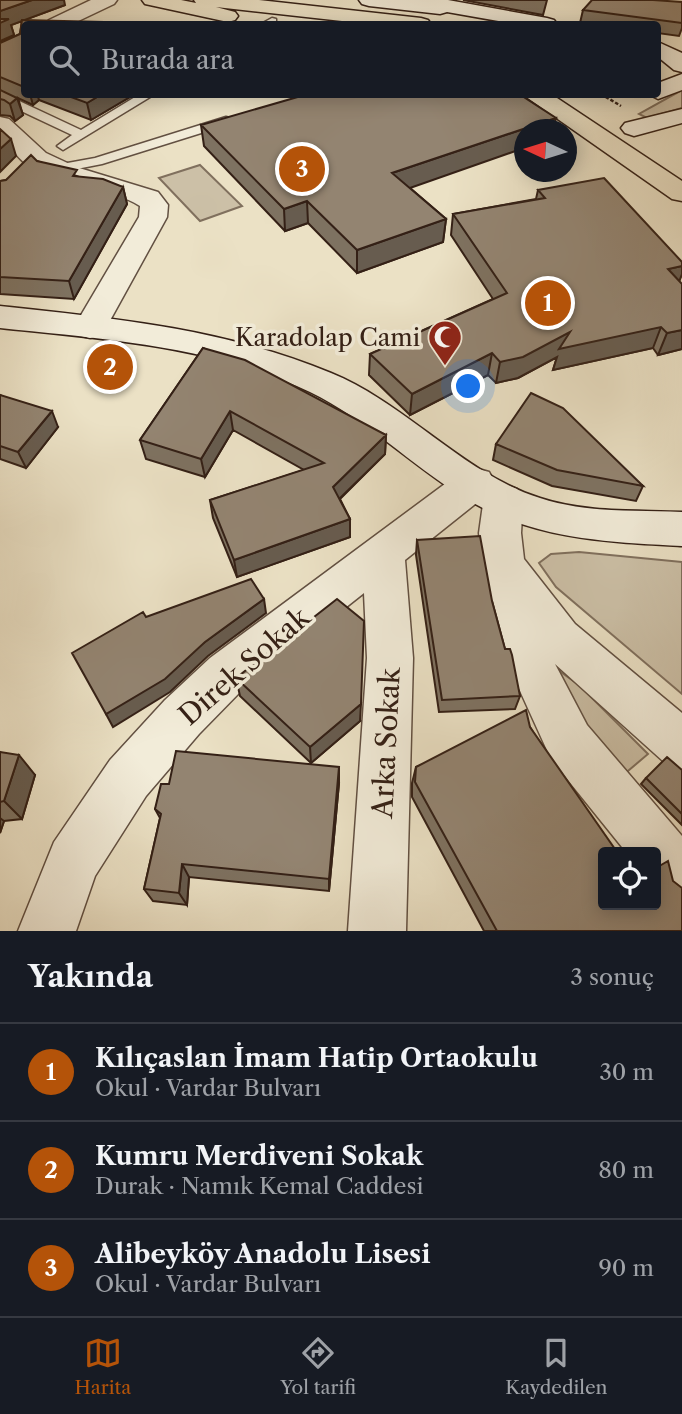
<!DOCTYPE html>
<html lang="tr">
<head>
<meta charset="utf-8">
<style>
	body { margin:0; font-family:"Libre Caslon Text",serif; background:#242831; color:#f1f3f6 }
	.controls { position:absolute; right:21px; bottom:21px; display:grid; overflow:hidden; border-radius:7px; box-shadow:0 4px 18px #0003 }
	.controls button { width:63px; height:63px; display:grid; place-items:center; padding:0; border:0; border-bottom:2px solid #363941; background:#171b24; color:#f1f3f6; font:35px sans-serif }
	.compass { position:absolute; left:514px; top:119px; width:63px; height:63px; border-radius:50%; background:#171b24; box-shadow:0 4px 18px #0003; rotate:274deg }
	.you { position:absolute; left:469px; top:387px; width:24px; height:24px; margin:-18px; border:5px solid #fff; border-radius:50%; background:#1a73e8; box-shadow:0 0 0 10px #1a73e833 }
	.badge { display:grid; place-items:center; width:46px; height:46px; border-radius:50%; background:#b45309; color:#fff; font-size:23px; font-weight:700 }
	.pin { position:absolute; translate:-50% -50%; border:4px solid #fff; box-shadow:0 2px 7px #0006 }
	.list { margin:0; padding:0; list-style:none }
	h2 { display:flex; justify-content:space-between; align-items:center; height:91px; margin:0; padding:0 28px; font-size:30px }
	h2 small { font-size:23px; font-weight:400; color:#9ea1a6 }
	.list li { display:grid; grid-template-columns:46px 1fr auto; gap:21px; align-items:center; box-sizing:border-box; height:98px; padding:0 28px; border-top:2px solid #363941 }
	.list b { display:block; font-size:26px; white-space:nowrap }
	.list p { margin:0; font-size:23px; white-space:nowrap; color:#9ea1a6 }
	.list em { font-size:23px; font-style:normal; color:#9ea1a6 }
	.icon { flex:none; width:38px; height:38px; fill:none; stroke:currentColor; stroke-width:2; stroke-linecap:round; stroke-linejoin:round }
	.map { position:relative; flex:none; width:682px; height:931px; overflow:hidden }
	.search { position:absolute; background:#171b24; box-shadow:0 4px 18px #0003; left:21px; right:21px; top:21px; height:77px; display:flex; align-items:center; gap:18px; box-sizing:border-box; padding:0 24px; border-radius:7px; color:#9ea1a6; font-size:26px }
	.sheet { height:385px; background:#171b24 }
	nav { display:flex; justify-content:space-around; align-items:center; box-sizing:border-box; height:98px; border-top:2px solid #363941; background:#171b24; font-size:19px; color:#9ea1a6 }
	nav a { display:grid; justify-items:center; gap:4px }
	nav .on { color:#b45309 }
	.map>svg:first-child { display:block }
	.green { fill:#ccc0a7; stroke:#80705e; stroke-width:2 }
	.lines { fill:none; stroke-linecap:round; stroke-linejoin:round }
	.service-casing { stroke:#625042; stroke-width:3 }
	.minor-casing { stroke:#625042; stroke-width:3 }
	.secondary-casing { stroke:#342016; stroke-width:3 }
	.primary-casing { stroke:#342016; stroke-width:3 }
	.path { stroke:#342016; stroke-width:2.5; stroke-dasharray:3.5 2; stroke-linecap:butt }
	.service { fill:#f2ecd9; fill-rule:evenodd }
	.minor { fill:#f2ecd9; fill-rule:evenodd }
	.secondary { fill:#f2ecd9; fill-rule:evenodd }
	.primary { fill:#ebe1c5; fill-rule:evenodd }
	.wall { fill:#7e7261; stroke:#342016; stroke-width:2 }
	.shaded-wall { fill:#675c4f; stroke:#342016; stroke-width:2 }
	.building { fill:#938471; stroke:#342016; stroke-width:2 }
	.labels { text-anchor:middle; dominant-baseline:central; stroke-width:7; stroke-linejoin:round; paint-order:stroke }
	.poi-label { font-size:24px; fill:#342016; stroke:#f2ecd9; text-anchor:end }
	.near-street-label { font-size:28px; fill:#342016; stroke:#f2ecd9 }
</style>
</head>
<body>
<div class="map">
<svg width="682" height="931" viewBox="0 0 682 931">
	<rect width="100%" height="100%" fill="#ebe1c5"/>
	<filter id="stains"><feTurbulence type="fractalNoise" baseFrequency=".00286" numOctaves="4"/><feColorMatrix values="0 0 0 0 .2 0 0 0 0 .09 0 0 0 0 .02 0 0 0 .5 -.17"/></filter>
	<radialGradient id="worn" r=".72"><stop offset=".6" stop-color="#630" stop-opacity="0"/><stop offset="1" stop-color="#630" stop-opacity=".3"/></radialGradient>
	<!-- green -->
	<path class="green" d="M 682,90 L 682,108 L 647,118 L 639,114 Z
		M 200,165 L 242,206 L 200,221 L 159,178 Z
		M 579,552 L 682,562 L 682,694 L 556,587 L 539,563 L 551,554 Z
		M 555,668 L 579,685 L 648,754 L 622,776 L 577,714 Z"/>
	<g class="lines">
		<!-- service casing -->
		<g class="service-casing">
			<path id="service" d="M 272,18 L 276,19 L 276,23 L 261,24 Z
				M 0,92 L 81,130 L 140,94 L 155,94 L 63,150 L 57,146 L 72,135 L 0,101 Z
				M 226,117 L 230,118 L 230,124 L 102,164 L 56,173 L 49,169 L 51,166 L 95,158 Z"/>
		</g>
		<!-- minor casing -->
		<g class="minor-casing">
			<path id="minor" d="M 91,0 L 117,0 L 114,4 L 72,24 L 46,24 L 49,20 Z
				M 0,117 L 9,119 L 46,153 L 76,167 L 158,192 L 168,205 L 167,217 L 102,335 L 90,338 L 78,335 L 74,327 L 139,217 L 140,206 C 109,186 59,187 26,164 C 20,160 8,144 0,137 Z
				M 475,468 L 489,472 L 495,483 L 492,488 L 503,484 L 517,489 L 523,500 L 521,533 L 524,559 L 575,624 L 682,713 L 682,769 L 664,762 L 555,664 L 587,725 L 682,836 L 682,905 C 650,892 656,884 656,852 L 626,852 L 551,759 L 511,671 L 491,615 L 483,565 L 479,533 L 484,497 L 405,560 L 413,658 L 406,931 L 348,931 L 367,658 L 364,593 L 244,688 L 199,734 L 146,796 L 95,876 L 76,931 L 18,931 L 54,842 L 110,760 L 165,700 L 210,658 L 461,472 Z"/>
		</g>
		<!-- secondary casing -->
		<g class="secondary-casing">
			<path id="secondary" d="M 359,0 L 448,0 L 547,18 L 554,20 L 557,24 L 515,24 L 447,12 L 440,14 L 369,6 L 362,4 Z
				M 658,42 L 682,53 L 682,72 L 674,70 L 658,57 Z
				M 682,74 L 682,90 L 658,99 L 648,94 L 658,94 L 658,83 Z
				M 682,109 L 682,123 L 634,136 L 625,133 L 621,128 L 625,123 Z
				M 0,306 C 113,318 226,329 331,373 C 407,404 462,473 540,498 C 585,513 635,510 682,512 L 682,546 C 604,542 531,539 463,497 C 410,464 366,419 310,392 C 214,346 104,339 0,328 Z"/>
		</g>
		<!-- primary casing -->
		<g class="primary-casing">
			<path id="primary" d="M 142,0 L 181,0 L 196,3 L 194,0 L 259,0 L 421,18 L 428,20 L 431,24 L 369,24 L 216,7 L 235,12 L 238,16 L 235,20 L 228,22 L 145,4 Z
				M 522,94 L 551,94 L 682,181 L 682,201 L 672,199 Z"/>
		</g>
		<!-- path -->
		<path class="path" d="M 601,94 L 621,106"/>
		<!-- service -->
		<use href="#service" class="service"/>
		<!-- minor -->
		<use href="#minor" class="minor"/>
		<!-- secondary -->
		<use href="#secondary" class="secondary"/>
		<!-- primary -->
		<use href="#primary" class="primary"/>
	</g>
	<!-- wall -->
	<path class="wall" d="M 0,0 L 65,5 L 24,20 L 24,94 L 135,94 L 91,120 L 39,100 L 33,105 L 18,98 L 23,115 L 15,121 L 10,116 L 0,115 L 0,43 L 20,34 L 22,21 L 11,25 L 14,35 L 0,41 Z
		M 463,0 L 547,0 L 543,15 Z
		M 682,2 L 682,28 L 679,36 L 657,33 L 657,24 L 594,24 L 580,23 L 583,10 Z
		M 201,125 L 410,188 L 446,219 L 443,242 L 357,273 L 308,223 L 285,231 L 204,146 Z
		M 37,161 L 79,177 L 123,187 L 127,204 L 74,299 L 0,294 L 0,181 L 6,180 Z
		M 538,190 L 682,274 L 679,281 L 682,349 L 658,355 L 653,348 L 553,370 L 557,357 L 518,378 L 496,383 L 488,375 L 410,415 L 369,375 L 370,354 L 493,299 L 451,235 L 453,214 L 536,199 Z
		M 203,348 L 386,435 L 385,454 L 340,499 L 350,519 L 350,537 L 237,577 L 213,518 L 210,500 L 304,470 L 233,430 L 205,477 L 146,459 L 140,440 Z
		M 0,395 L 58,427 L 26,468 L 0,459 Z
		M 496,444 L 643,486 L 636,501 L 552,486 L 493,460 Z
		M 417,540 L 492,601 L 505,649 L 520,696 L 515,709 L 439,712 L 416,555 Z
		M 236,678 L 360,721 L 311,763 L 240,696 Z
		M 530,727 L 603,852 L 682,931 L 484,931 L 412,797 L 412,783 L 416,767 Z
		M 0,752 L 35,775 L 22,819 L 4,821 L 0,833 Z
		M 682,770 L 682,825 L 641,784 L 646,778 Z
		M 339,783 L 329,891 L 189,877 L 187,905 L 153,901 L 144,889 L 160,818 L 155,809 L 169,784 Z"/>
	<!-- shaded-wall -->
	<path class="shaded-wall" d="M 32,0 L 64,0 L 65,5 L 11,25 L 14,35 L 0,41 L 0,11 Z
		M 30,94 L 37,94 L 39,100 L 33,105 Z
		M 102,94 L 135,94 L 91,120 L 87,103 Z
		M 17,98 L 23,115 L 15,121 L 10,104 Z
		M 556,118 L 553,130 L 524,130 L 524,148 L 390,195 L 392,173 Z
		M 11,139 L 16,156 L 0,172 L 0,149 Z
		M 123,187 L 127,204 L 74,299 L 69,281 Z
		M 307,201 L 308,223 L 285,231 L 284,209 Z
		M 446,219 L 443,242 L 357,273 L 357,250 Z
		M 682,266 L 682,274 L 677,287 L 668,269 Z
		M 661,327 L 653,348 L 553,370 L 557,357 L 518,378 L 496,383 L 500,362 L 570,332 Z
		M 682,330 L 682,349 L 658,355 L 667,333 Z
		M 492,353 L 488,375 L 410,415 L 412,394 Z
		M 52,411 L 58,427 L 26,468 L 18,452 Z
		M 230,411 L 233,430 L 205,477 L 201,459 Z
		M 386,435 L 385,454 L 333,505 L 333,487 Z
		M 350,519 L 350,537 L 237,577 L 234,560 Z
		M 264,599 L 266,613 L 208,656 L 170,692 L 113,727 L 106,714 Z
		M 361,704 L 360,721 L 311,763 L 310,747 Z
		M 19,755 L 35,775 L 22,819 L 4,801 Z
		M 339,767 L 339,783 L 329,891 L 329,879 Z
		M 0,818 L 4,821 L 0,833 Z
		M 182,864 L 189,877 L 187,905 L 179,893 Z"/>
	<!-- building -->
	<path class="building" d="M 0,0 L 32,0 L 0,11 Z
		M 592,0 L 653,0 L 682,2 L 682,23 L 583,10 Z
		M 0,19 L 9,19 L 0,23 Z
		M 22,20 L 187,24 L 24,24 L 24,87 L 0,77 L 0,43 L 20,34 Z
		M 0,90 L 17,98 L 10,104 L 4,100 L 0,99 Z
		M 63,94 L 102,94 L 87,103 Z
		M 308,94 L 519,94 L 556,118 L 392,173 L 446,219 L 357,250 L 307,201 L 284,209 L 201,125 Z
		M 0,129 L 11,139 L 0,149 Z
		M 31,155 L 37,161 L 77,170 L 73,176 L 103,179 L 123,187 L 69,281 L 0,277 L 0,181 L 6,180 Z
		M 604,178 L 682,262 L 682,266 L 668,269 L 682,284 L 682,330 L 667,333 L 661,327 L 559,349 L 570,332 L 523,357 L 500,362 L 492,353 L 412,394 L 370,354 L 507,293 L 453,214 L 545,198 L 538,190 Z
		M 203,348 L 245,360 L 386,435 L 333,487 L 350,519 L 234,560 L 210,500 L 324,463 L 230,411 L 201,459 L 140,440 Z
		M 531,393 L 563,408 L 643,486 L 557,470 L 496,444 Z
		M 0,395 L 52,411 L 18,452 L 0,446 Z
		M 480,536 L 492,601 L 505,649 L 510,649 L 512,655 L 520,696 L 442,700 L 417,540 Z
		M 251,579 L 264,599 L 205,642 L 165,679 L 106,714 L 72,653 L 143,612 L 146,617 Z
		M 337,599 L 364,621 L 361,704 L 310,747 L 236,678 Z
		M 526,710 L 530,727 L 617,852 L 603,852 L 603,905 L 656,905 L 656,868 L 668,861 L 673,881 L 682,888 L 682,931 L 497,931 L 415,782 L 416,767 Z
		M 176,751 L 339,767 L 329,879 L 182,864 L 179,893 L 144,889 L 161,814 L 155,809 L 161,784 L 169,784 Z
		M 0,752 L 19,755 L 4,801 L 0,802 Z
		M 667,757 L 682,770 L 682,814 L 646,778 Z"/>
	<!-- icons -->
	<defs>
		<g id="mosque-pin" transform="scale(1.75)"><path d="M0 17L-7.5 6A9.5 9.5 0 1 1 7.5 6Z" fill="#8f2418" stroke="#f2ecd9"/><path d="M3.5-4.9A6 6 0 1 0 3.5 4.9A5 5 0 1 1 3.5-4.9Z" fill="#fff"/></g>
	</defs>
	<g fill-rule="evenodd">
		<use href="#mosque-pin" x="445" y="337"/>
	</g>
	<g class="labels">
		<!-- poi labels -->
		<g class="poi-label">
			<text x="420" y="337">Karadolap Cami</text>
		</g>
		<!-- near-street labels -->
		<g class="near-street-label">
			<text transform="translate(244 666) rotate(-41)">Direk Sokak</text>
			<text transform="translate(386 743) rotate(-87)">Arka Sokak</text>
		</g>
	</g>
	<rect width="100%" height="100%" filter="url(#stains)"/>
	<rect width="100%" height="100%" fill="url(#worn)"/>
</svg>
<div class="controls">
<button><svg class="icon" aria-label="locate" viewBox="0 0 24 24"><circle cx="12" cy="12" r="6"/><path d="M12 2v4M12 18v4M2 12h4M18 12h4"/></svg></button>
</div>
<svg class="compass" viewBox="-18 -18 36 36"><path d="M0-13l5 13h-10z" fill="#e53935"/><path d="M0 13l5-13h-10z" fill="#9ea1a6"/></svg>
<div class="you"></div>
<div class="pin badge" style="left:548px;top:303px">1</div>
<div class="pin badge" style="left:110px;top:367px">2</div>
<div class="pin badge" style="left:302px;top:169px">3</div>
<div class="search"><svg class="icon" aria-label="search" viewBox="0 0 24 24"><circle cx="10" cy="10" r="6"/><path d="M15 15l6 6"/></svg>Burada ara</div>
</div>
<section class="sheet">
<h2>Yakında<small>3 sonuç</small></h2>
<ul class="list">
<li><span class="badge">1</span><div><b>Kılıçaslan İmam Hatip Ortaokulu</b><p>Okul · Vardar Bulvarı</p></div><em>30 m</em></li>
<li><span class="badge">2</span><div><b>Kumru Merdiveni Sokak</b><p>Durak · Namık Kemal Caddesi</p></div><em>80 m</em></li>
<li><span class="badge">3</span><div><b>Alibeyköy Anadolu Lisesi</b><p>Okul · Vardar Bulvarı</p></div><em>90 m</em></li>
</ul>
</section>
<nav>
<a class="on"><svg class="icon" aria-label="map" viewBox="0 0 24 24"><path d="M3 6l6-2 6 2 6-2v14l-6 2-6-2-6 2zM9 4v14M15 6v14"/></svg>Harita</a>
<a><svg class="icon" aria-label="directions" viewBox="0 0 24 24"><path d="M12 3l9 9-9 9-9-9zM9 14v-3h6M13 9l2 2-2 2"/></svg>Yol tarifi</a>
<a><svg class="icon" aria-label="saved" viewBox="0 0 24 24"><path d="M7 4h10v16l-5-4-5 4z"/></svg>Kaydedilen</a>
</nav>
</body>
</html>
